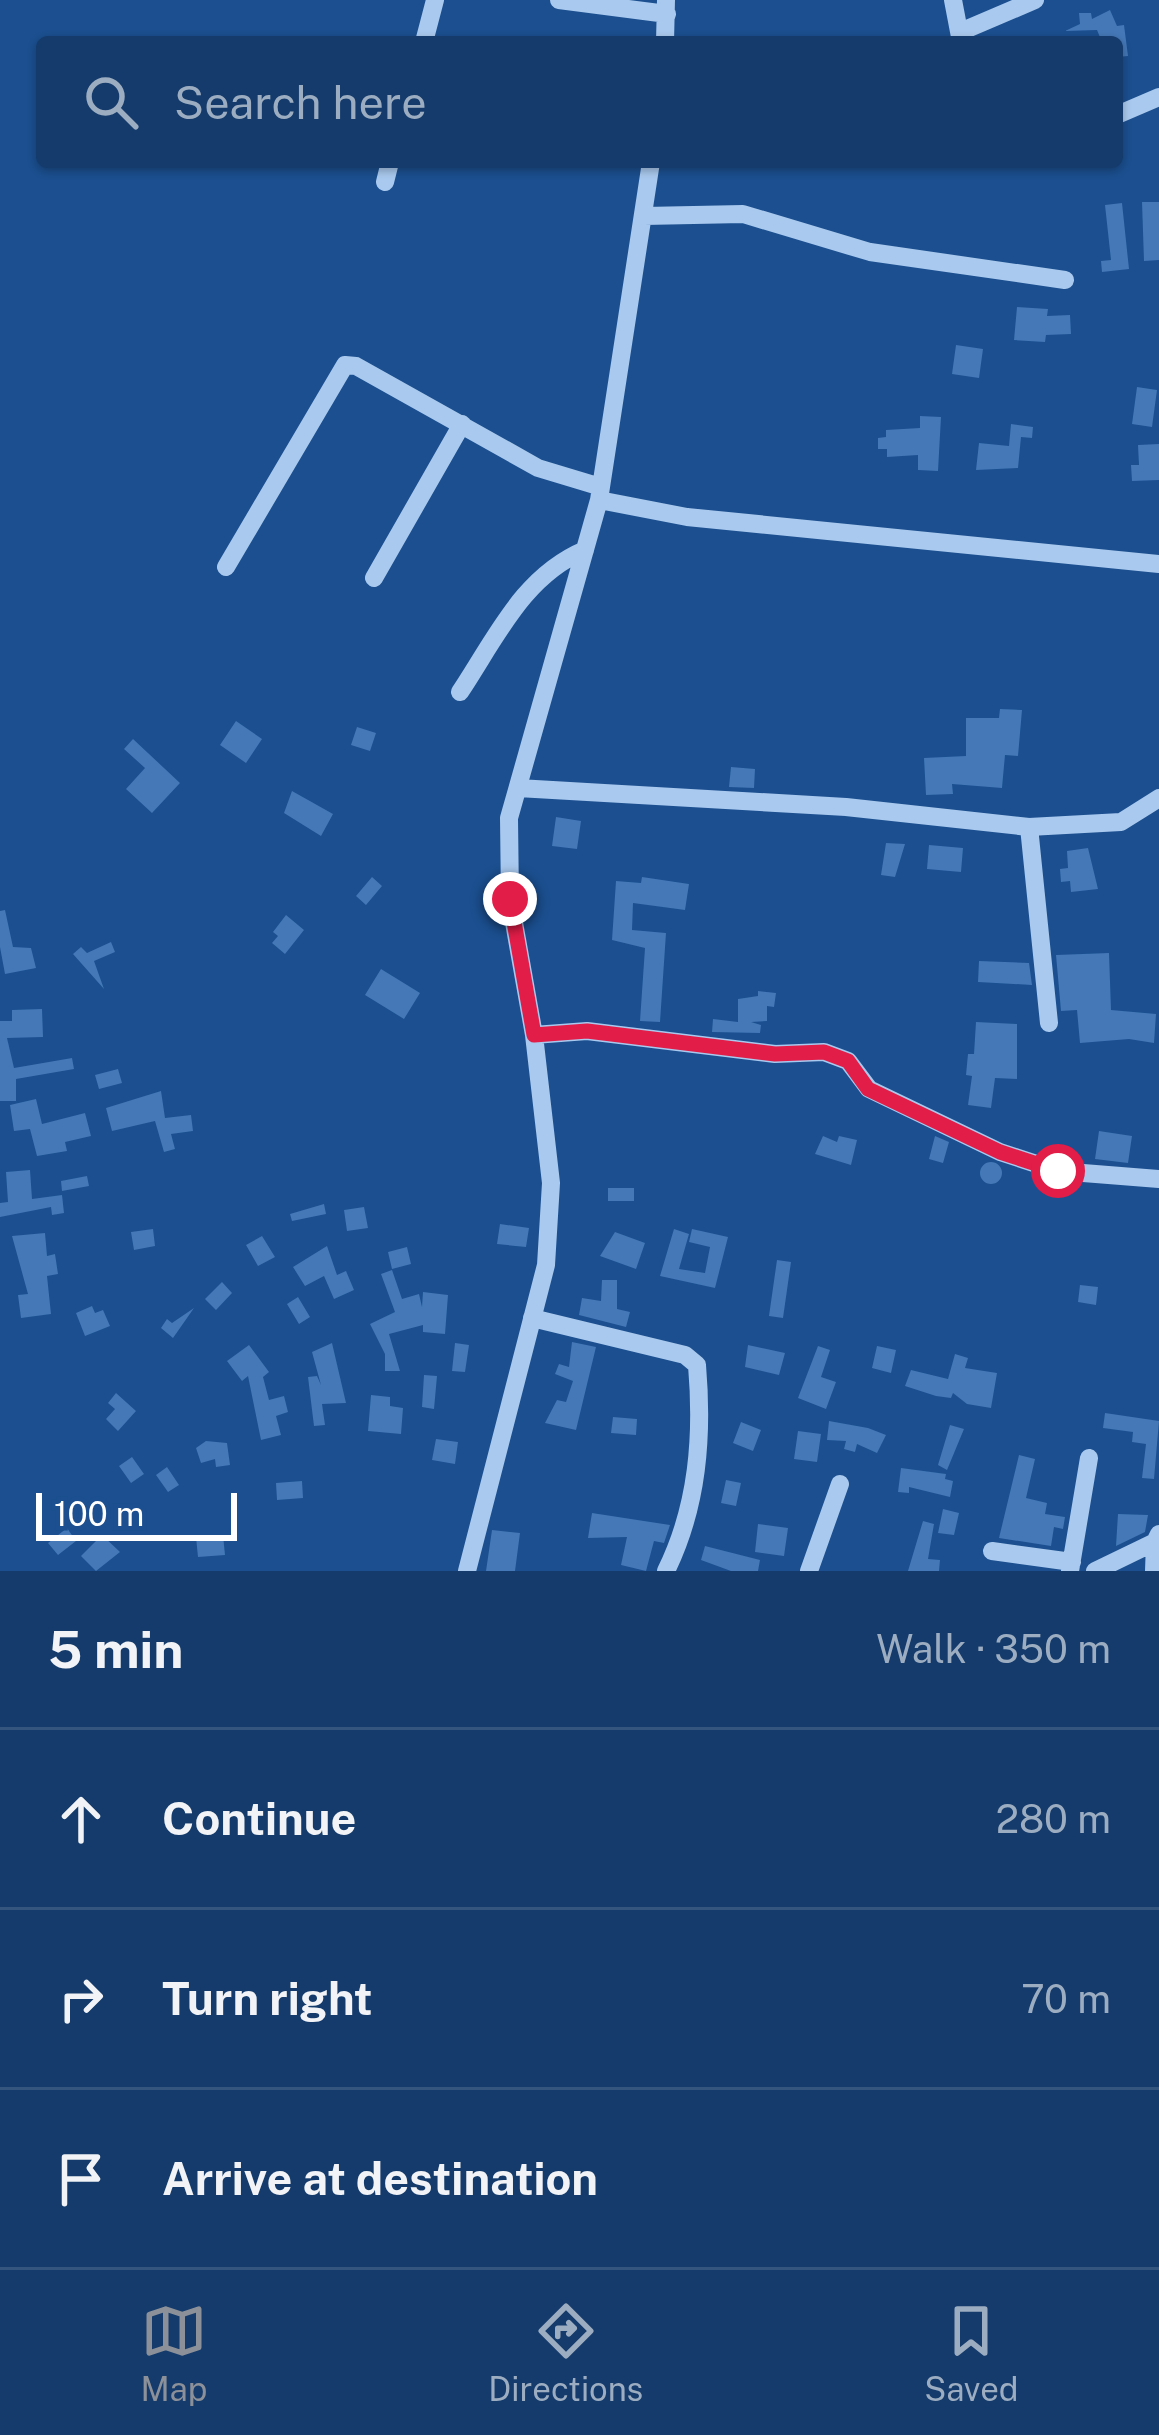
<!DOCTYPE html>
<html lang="en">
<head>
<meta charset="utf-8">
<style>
	body { margin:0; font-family:"Public Sans",sans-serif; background:#214673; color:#f1f3f6 }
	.scale { position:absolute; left:36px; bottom:30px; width:201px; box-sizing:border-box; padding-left:12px; border:6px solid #fff; border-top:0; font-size:33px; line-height:42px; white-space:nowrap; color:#fff; -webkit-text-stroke:9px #1b4f8f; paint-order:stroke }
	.stop { position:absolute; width:36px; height:36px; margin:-27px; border:9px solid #e11d48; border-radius:50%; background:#fff }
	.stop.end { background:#e11d48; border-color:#fff; box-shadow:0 3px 12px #0008 }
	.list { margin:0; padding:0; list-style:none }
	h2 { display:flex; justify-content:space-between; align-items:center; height:156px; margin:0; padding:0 48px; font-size:51px }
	h2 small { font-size:39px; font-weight:400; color:#9dadc1 }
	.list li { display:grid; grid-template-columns:78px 1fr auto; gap:36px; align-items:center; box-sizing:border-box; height:180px; padding:0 48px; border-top:3px solid #33557e }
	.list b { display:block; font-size:45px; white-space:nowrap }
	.list em { font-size:39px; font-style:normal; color:#9dadc1 }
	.icon { flex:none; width:66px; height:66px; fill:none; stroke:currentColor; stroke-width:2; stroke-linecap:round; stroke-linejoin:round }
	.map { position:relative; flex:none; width:1159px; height:1571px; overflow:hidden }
	.search { position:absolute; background:#143b6b; box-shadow:0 3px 9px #0004; left:36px; right:36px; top:36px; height:132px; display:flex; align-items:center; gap:30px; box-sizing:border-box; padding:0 42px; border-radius:12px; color:#9dadc1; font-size:45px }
	.sheet { height:696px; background:#143b6b }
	nav { display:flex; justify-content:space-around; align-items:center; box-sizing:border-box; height:168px; border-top:3px solid #33557e; background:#143b6b; font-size:33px; color:#9dadc1 }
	nav a { display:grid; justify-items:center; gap:6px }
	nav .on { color:#8c9099 }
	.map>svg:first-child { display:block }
	.building { fill:#4478b7 }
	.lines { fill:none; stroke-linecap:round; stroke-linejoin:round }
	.minor { stroke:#a9c9ee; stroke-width:18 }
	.route { stroke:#e11d48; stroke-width:15 }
</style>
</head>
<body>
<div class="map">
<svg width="1159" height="1571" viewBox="0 0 1159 1571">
	<rect width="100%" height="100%" fill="#1b4f8f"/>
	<!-- building -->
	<path class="building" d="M 1110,10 L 1117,26 L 1124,25 L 1128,56 L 1117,57 L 1117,42 L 1102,42 L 1097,30 L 1065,31 L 1080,24 L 1079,13 L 1091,13 L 1092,19 Z
		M 1142,202 L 1159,202 L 1159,260 L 1144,261 Z
		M 1122,203 L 1129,269 L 1102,272 L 1101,261 L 1111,260 L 1105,205 Z
		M 1017,307 L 1048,309 L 1047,316 L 1070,315 L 1071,334 L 1046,335 L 1045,342 L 1014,340 Z
		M 956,345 L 983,349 L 979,378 L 952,374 Z
		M 1137,387 L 1157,390 L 1152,427 L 1132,424 Z
		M 920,416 L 941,417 L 938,471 L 918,470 L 918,455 L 887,457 L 887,449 L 878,449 L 878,438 L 886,437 L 886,430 L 920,428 Z
		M 1011,424 L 1033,427 L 1032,438 L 1021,437 L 1018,468 L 976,470 L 979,443 L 1009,446 Z
		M 1159,444 L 1159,480 L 1132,481 L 1131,465 L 1139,465 L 1138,445 Z
		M 1000,709 L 1022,710 L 1018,756 L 1005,755 L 1002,788 L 952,784 L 953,794 L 926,795 L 924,758 L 966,756 L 966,718 L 999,718 Z
		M 236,721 L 262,739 L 246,763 L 220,745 Z
		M 357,727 L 376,733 L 370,751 L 351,745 Z
		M 133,739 L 180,783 L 152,813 L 126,789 L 145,768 L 124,749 Z
		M 731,767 L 755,769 L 754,788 L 729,787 Z
		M 292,791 L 333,814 L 321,836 L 284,813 Z
		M 556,817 L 581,821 L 577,849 L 552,846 Z
		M 886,843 L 905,844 L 895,877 L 881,875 Z
		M 929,845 L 963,848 L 961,872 L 927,869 Z
		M 1088,848 L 1098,889 L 1071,892 L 1070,881 L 1061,882 L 1060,869 L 1068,868 L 1067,851 Z
		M 372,877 L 382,886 L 366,905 L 356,896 Z
		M 642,877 L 689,884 L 685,910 L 633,903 L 632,930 L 666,933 L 660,1022 L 640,1021 L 645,948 L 612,940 L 616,881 L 641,883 Z
		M 5,910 L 13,947 L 31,948 L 36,968 L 5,974 L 0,947 L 0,911 Z
		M 286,915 L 304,930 L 285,954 L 272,943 L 278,936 L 273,932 Z
		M 111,942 L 115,952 L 94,961 L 104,989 L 73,954 L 81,947 L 87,953 Z
		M 1109,953 L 1111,1010 L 1156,1014 L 1154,1043 L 1129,1039 L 1080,1043 L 1077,1010 L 1061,1011 L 1056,955 Z
		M 979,961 L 1029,963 L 1032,985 L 978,982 Z
		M 381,969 L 420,993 L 404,1019 L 365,995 Z
		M 758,991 L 776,993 L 774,1007 L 767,1006 L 767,1021 L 751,1022 L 761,1025 L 760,1033 L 712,1032 L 713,1019 L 738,1022 L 738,999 L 758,996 Z
		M 42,1009 L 43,1037 L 7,1038 L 14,1068 L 72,1058 L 74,1069 L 16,1079 L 16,1101 L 0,1101 L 0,1021 L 12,1021 L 12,1010 Z
		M 976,1022 L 1017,1024 L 1017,1079 L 995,1078 L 991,1108 L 968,1105 L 972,1076 L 966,1075 L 968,1054 L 974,1054 Z
		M 118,1069 L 122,1083 L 99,1089 L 95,1075 Z
		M 161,1091 L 165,1118 L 191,1115 L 193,1131 L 171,1134 L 175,1149 L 164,1152 L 155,1121 L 112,1131 L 106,1108 Z
		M 36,1099 L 42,1124 L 85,1113 L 91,1136 L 65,1142 L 67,1151 L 37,1156 L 30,1129 L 14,1131 L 10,1105 Z
		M 1099,1131 L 1132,1136 L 1128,1163 L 1095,1159 Z
		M 823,1136 L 837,1142 L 839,1136 L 857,1140 L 851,1165 L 815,1154 Z
		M 935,1136 L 949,1142 L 943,1163 L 929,1159 Z
		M980 1173a11 11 0 1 1 22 0a11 11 0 1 1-22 0Z
		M 30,1170 L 32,1199 L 62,1195 L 64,1213 L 52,1215 L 51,1207 L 0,1217 L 0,1203 L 8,1202 L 6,1172 Z
		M 87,1176 L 89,1186 L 62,1191 L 61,1181 Z
		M 608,1188 L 634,1188 L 634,1201 L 608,1201 Z
		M 324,1204 L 326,1214 L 292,1221 L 290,1214 Z
		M 364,1207 L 368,1228 L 347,1231 L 344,1210 Z
		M 500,1224 L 529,1228 L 526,1247 L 497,1244 Z
		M 153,1229 L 155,1246 L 134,1250 L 131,1232 Z
		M 674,1229 L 689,1234 L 679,1269 L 705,1273 L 710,1247 L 689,1242 L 692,1229 L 728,1237 L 715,1288 L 660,1276 Z
		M 615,1232 L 645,1243 L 636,1269 L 600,1256 Z
		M 45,1233 L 47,1256 L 55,1254 L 58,1274 L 47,1276 L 51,1314 L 21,1318 L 18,1295 L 28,1294 L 12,1236 Z
		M 262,1236 L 275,1257 L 258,1266 L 246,1245 Z
		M 327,1246 L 337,1275 L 346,1271 L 354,1290 L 334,1299 L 324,1276 L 305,1286 L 293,1267 Z
		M 407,1247 L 411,1264 L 392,1269 L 388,1252 Z
		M 777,1260 L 791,1262 L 783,1318 L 769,1316 Z
		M 392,1270 L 402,1299 L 419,1294 L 422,1307 L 423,1292 L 448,1295 L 445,1334 L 423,1332 L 423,1325 L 389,1334 L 400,1371 L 385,1371 L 385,1354 L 370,1324 L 395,1312 L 381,1274 Z
		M 602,1280 L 617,1280 L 617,1309 L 630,1312 L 626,1327 L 579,1315 L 582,1298 L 601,1301 Z
		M 222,1282 L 232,1293 L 216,1310 L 205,1299 Z
		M 1080,1285 L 1098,1287 L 1096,1305 L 1078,1302 Z
		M 298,1297 L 310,1317 L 299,1324 L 287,1304 Z
		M 92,1306 L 95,1313 L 103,1310 L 110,1326 L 85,1336 L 76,1313 Z
		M 194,1308 L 173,1338 L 161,1328 L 167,1319 L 172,1323 Z
		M 572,1342 L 596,1347 L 576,1430 L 545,1423 L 557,1400 L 566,1402 L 573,1381 L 555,1374 L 559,1364 L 569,1367 Z
		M 332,1343 L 346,1403 L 322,1404 L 325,1425 L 314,1426 L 308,1377 L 317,1376 L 321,1385 L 312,1352 Z
		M 455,1343 L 469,1345 L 465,1372 L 452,1371 Z
		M 249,1345 L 269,1372 L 263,1377 L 269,1400 L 284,1396 L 288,1412 L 276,1416 L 281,1435 L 261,1440 L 248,1376 L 242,1381 L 227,1361 Z
		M 748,1345 L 785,1353 L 779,1375 L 745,1367 Z
		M 818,1346 L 830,1350 L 821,1377 L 836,1382 L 826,1409 L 798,1398 Z
		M 877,1346 L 896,1350 L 891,1373 L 872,1368 Z
		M 955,1354 L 968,1358 L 965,1368 L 997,1373 L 991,1408 L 967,1404 L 953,1393 L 951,1398 L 936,1396 L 905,1386 L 911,1370 L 948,1379 Z
		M 424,1375 L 437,1376 L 434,1409 L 422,1407 Z
		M 116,1393 L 136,1411 L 118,1431 L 106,1419 L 115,1409 L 108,1403 Z
		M 371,1395 L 390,1397 L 390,1406 L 403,1408 L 401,1434 L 368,1431 Z
		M 1105,1413 L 1159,1421 L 1154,1479 L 1142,1478 L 1146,1444 L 1132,1442 L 1133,1432 L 1103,1428 Z
		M 613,1417 L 637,1419 L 636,1435 L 611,1433 Z
		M 829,1421 L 868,1428 L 886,1435 L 877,1453 L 857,1444 L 855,1452 L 844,1449 L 846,1441 L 827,1440 Z
		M 741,1422 L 761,1430 L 753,1451 L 733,1443 Z
		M 950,1425 L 964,1429 L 947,1470 L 938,1465 Z
		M 798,1431 L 821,1434 L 817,1462 L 794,1459 Z
		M 436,1439 L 458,1442 L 455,1464 L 432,1460 Z
		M 206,1441 L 227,1443 L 230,1465 L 216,1467 L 215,1459 L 201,1463 L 196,1448 Z
		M 1019,1455 L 1035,1459 L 1026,1498 L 1047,1503 L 1045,1514 L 1065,1517 L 1063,1529 L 1054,1527 L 1051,1546 L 999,1538 Z
		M 132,1457 L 144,1474 L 131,1483 L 119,1466 Z
		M 167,1467 L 179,1485 L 168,1492 L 156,1475 Z
		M 901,1468 L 946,1474 L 945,1479 L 953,1481 L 950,1497 L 909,1487 L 909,1493 L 898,1492 Z
		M 726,1480 L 741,1483 L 736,1506 L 721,1503 Z
		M 302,1481 L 303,1498 L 277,1500 L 276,1483 Z
		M 943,1509 L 959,1513 L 954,1535 L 938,1533 Z
		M 592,1513 L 670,1525 L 664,1543 L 654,1541 L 646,1571 L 621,1565 L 627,1537 L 588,1538 Z
		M 1118,1514 L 1148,1515 L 1145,1532 L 1116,1546 Z
		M 923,1521 L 934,1524 L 928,1559 L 940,1560 L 939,1571 L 908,1571 Z
		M 758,1524 L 788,1528 L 784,1556 L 755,1552 Z
		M 67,1528 L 76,1541 L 58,1555 L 48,1543 Z
		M 492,1530 L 520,1533 L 515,1571 L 486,1571 Z
		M 102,1535 L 120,1552 L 96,1571 L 81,1556 Z
		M 223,1535 L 225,1555 L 198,1557 L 196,1537 Z
		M 705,1546 L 760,1560 L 758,1571 L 731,1571 L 701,1560 Z"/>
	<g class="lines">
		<!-- minor -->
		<path class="minor" d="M 559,0 L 667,14
			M 953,0 L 961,42
			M 960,32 L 1035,0
			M 424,42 L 435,0
			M 665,42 L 666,0
			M 1117,115 L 1159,97
			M 385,182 L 390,162
			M 644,216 L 743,214 L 870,252 L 1065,280
			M 599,500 L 687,517 L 1159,564
			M 226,567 L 345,365 L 356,366 L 538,468 L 601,487
			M 374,578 L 462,424
			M 460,692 C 496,638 523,576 585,550
			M 518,788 L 846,807 L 1029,827 L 1121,822 L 1159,798
			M 1029,827 L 1049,1023
			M 534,1035 L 587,1031 L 775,1054 L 824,1052 L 848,1061 L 869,1089 L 1000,1152 L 1058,1171 L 1159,1179
			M 532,1318 L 685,1355 L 697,1365 C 703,1436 698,1506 666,1571
			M 992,1551 L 1072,1562
			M 467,1571 L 546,1265 L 551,1183 L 534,1035 L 510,900 L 509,818 L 599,500 L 651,162
			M 809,1571 L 840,1484
			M 1070,1571 L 1089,1458
			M 1095,1571 L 1155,1542 L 1159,1534
			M 1154,1571 L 1155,1542"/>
	</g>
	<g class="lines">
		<!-- route -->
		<path class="route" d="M 510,899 L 534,1035 L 587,1031 L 775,1054 L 824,1052 L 848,1061 L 868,1089 L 1000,1152 L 1058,1171"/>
	</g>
</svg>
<div class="scale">100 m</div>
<div class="stop" style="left:1058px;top:1171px"></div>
<div class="stop end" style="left:510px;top:899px"></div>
<div class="search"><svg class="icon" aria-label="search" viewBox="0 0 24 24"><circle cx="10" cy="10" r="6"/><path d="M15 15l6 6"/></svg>Search here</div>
</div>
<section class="sheet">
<h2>5 min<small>Walk · 350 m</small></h2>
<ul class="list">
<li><svg class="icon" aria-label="ahead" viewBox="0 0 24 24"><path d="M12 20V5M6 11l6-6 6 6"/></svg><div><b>Continue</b></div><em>280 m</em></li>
<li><svg class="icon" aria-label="right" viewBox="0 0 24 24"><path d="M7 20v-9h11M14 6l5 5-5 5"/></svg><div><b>Turn right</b></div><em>70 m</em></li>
<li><svg class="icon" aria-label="arrive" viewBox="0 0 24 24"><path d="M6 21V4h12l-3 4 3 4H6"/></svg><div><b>Arrive at destination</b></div></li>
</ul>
</section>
<nav>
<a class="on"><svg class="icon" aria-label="map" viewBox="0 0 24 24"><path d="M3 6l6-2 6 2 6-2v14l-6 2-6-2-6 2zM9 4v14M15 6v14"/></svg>Map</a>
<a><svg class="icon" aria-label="directions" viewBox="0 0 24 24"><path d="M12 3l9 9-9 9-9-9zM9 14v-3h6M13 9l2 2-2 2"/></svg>Directions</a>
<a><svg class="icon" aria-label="saved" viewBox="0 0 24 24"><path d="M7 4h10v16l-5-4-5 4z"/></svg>Saved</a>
</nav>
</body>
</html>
